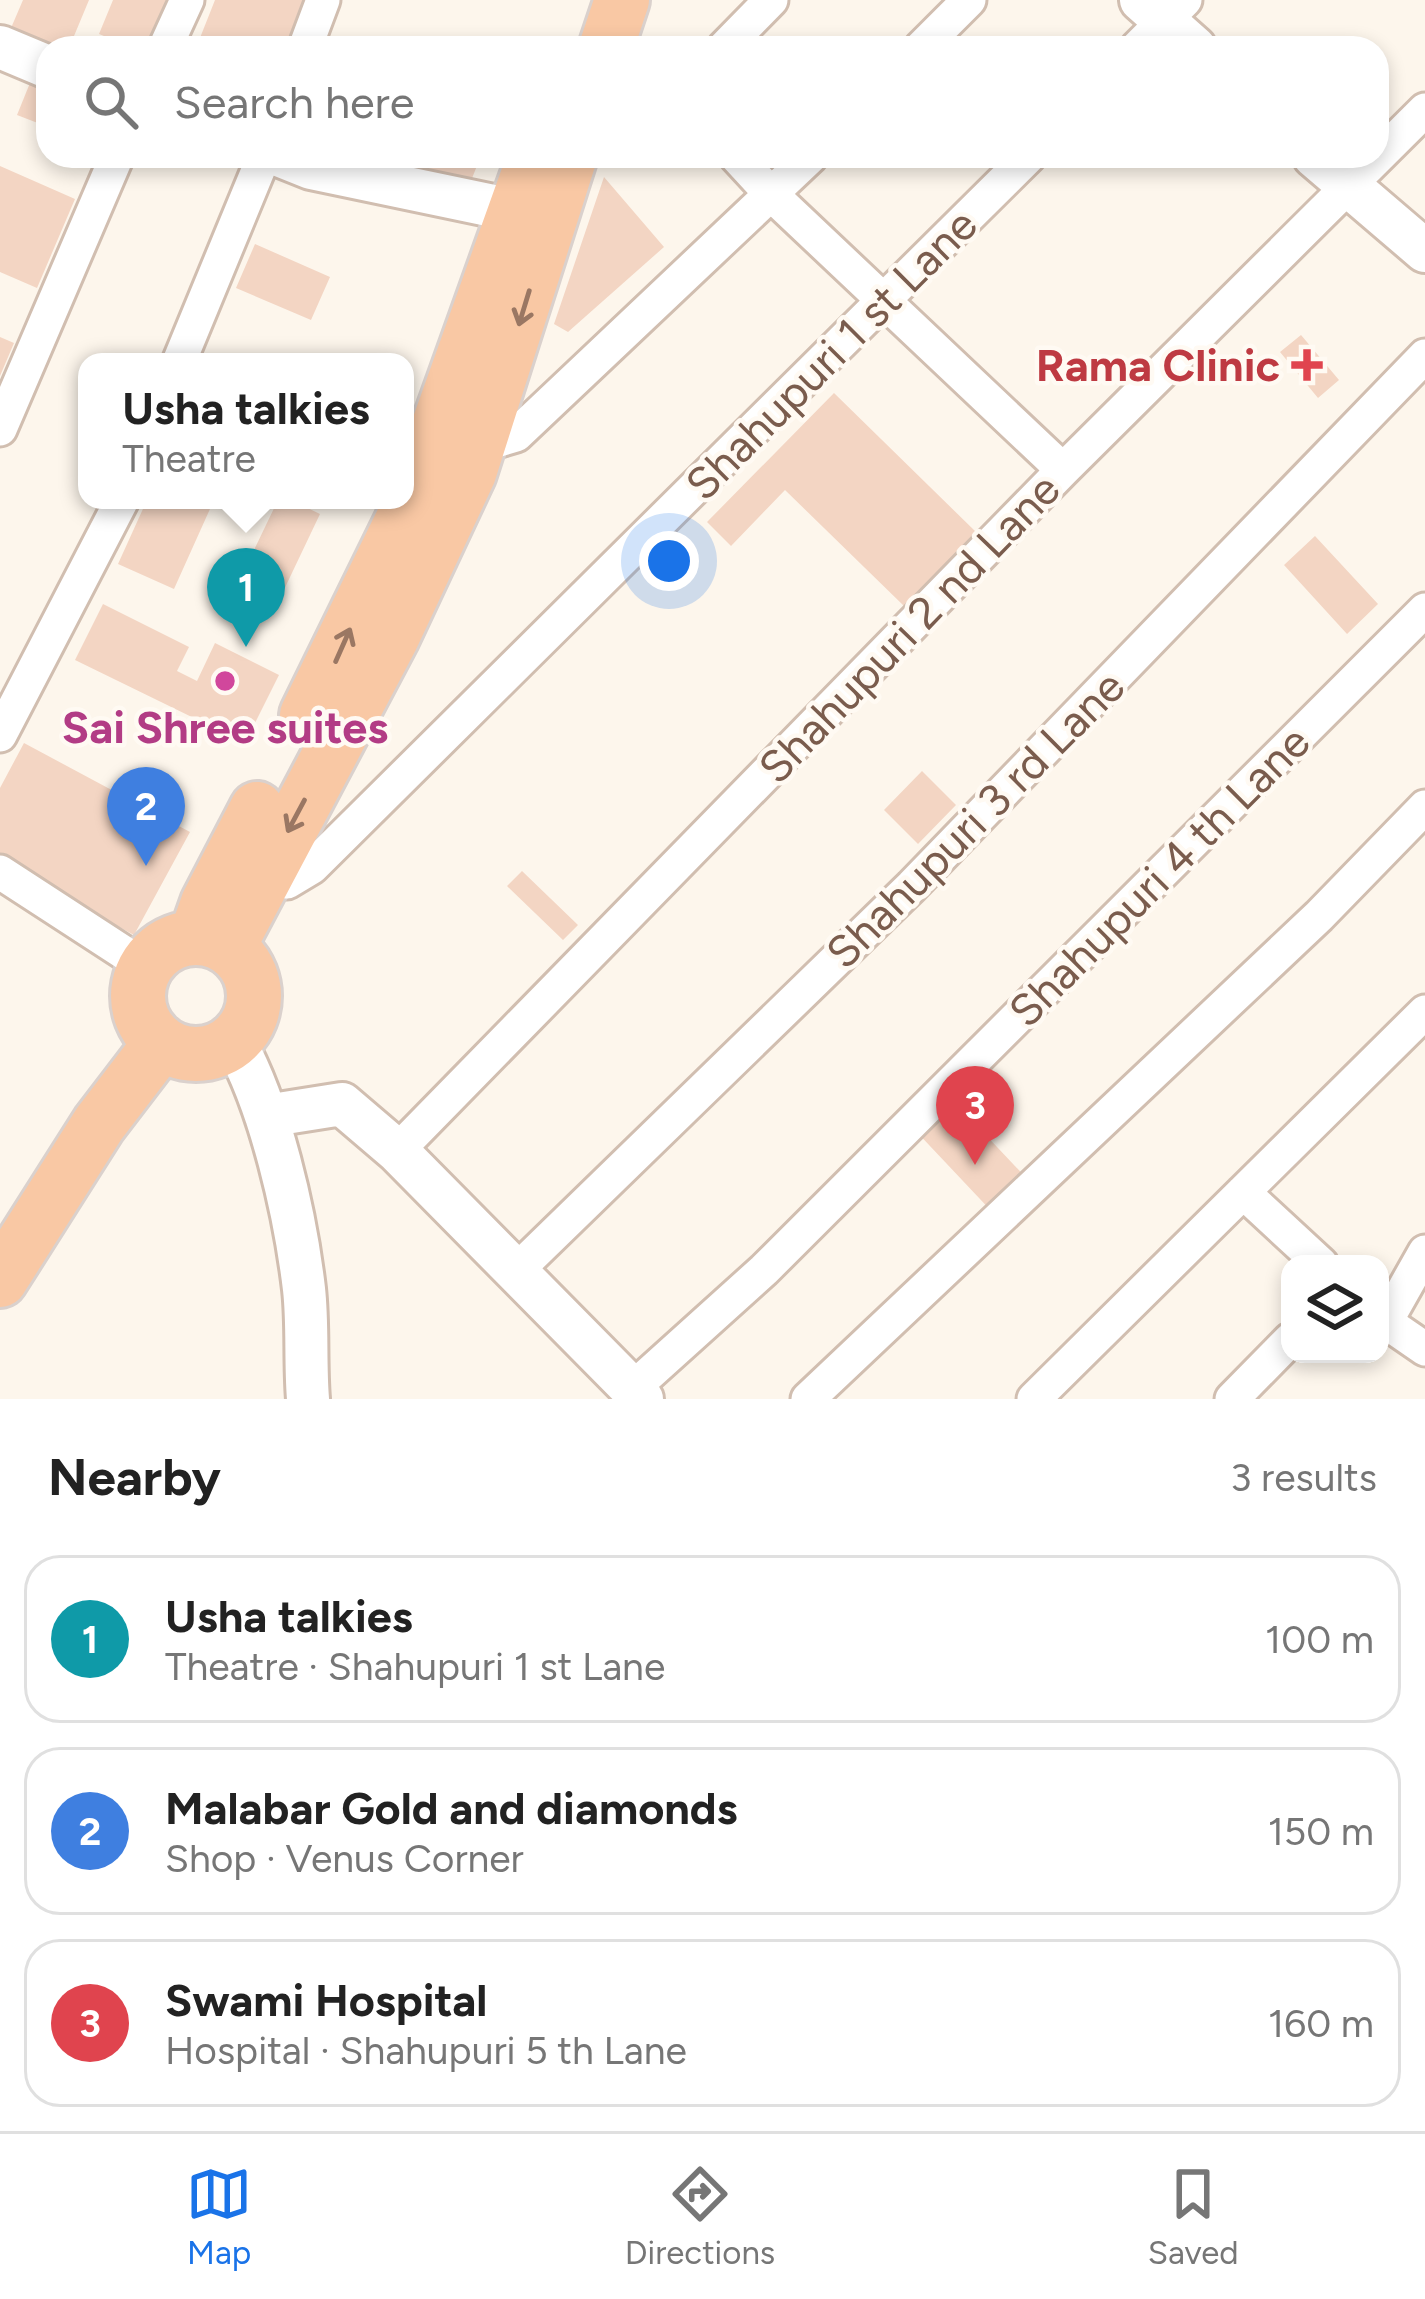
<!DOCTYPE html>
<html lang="en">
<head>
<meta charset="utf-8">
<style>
	body { margin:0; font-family:Figtree,sans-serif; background:#f6f6f6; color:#222 }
	.controls { position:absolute; right:36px; bottom:36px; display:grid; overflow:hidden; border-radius:24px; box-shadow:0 6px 18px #0003 }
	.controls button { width:108px; height:108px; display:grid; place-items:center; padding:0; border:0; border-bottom:3px solid #e0e0e0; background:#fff; color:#222; font:60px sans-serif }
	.you { position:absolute; left:669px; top:561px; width:42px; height:42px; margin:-30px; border:9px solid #fff; border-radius:50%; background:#1a73e8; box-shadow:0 0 0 18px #1a73e833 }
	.badge { display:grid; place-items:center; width:78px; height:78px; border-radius:50%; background:#1a73e8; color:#fff; font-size:39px; font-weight:700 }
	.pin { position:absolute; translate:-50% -99px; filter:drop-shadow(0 3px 6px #0008) }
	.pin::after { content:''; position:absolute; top:63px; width:42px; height:36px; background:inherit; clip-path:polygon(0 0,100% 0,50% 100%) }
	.popup { position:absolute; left:78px; top:353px; width:336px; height:156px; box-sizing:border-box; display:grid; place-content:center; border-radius:24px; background:#fff; filter:drop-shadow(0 3px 9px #0005); font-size:39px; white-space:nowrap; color:#767676 }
	.popup b { font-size:45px; color:#222 }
	.popup::after { content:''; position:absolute; left:50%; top:100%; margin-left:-24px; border:24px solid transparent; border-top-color:#fff }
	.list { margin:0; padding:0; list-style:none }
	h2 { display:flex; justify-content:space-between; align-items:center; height:156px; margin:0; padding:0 48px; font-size:51px }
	h2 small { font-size:39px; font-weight:400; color:#767676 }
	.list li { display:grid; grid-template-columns:78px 1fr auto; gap:36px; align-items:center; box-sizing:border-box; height:168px; margin:0 24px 24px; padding:0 24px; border:3px solid #e0e0e0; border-radius:36px }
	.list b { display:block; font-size:45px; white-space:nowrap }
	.list p { margin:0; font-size:39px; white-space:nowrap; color:#767676 }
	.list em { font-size:39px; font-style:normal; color:#767676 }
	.icon { flex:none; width:66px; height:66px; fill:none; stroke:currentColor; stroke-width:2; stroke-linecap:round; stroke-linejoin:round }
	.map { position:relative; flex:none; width:1425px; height:1399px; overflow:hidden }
	.search { position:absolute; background:#fff; box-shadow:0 6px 18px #0003; left:36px; right:36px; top:36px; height:132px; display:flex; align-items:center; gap:30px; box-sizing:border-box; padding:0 42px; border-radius:36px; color:#767676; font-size:45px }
	.sheet { height:732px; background:#fff }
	nav { display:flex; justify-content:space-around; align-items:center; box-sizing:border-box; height:168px; border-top:3px solid #e0e0e0; background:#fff; font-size:33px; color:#767676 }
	nav a { display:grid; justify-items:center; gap:6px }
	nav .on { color:#1a73e8 }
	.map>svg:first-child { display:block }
	.building { fill:#f3d5c3 }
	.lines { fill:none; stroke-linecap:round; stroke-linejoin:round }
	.minor-casing { stroke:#d1beb0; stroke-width:39 }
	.tertiary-casing { stroke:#d1beb0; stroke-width:48 }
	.trunk-casing { stroke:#dad1cd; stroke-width:60 }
	.minor { stroke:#fff; stroke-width:33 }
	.tertiary { stroke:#fff; stroke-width:42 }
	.trunk { stroke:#f9c8a4; stroke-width:54 }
	.oneway { stroke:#9a7763 }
	.health-dot { fill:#e0444e; stroke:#fffaf3; stroke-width:4.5 }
	.hotel-dot { fill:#d1479c; stroke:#fffaf3; stroke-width:4.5 }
	.labels { text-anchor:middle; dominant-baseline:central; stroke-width:9; stroke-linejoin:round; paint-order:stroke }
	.street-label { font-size:45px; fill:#7a5c4d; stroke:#fffaf3 }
	.health-label { font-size:45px; font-weight:bold; fill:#be3a42; stroke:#fffaf3; text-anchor:end }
	.hotel-label { font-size:45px; font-weight:bold; fill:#b23c85; stroke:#fffaf3 }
</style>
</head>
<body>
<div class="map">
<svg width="1425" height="1399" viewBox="0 0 1425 1399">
	<rect width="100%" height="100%" fill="#fdf6ec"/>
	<!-- building -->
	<path class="building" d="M 23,0 L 89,0 L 69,48 L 48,48 L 8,35 Z
		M 113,0 L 173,0 L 153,48 L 133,48 L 99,34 Z
		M 215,0 L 310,0 L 290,48 L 196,48 Z
		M 32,78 L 48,84 L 48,127 L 17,115 Z
		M 375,156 L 481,156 L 466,193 Z
		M 0,166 L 75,199 L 37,288 L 0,272 Z
		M 604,177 L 664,247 L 568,332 L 554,324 Z
		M 255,244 L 330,277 L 311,320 L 236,288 Z
		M 1301,335 L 1339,380 L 1318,398 L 1280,352 Z
		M 0,337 L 14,343 L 0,376 Z
		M 834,393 L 976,532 L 904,606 L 785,490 L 731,546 L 707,522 Z
		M 147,500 L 214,500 L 174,589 L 118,564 Z
		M 278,500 L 291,500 L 320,514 L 271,617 L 231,598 Z
		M 1315,536 L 1378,604 L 1347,634 L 1284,565 Z
		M 103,604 L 189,647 L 177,671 L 197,681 L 215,643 L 279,675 L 245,743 L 75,660 Z
		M 24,743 L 190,832 L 134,935 L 0,863 L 0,788 Z
		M 922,771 L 956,805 L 918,844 L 884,810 Z
		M 522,871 L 578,925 L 563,940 L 507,886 Z
		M 948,1095 L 1031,1183 L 996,1216 L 913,1128 Z"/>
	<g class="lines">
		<!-- minor casing -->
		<g class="minor-casing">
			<path id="minor" d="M 165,48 L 187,0
				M 305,48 L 323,0
				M 724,48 L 771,0
				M 921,48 L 969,0
				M 1137,48 L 1185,0
				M 736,156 L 772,195 L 1063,470
				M 179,362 L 264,156
				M 0,429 L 117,156
				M 479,446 L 516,435 L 811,156
				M 0,735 L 122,500
				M 0,872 L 146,967
				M 264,878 L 287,882 L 312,867 L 1029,156
				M 397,1151 L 1063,470 L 1425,110
				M 1243,1192 L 1321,1264
				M 515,1272 L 912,886 L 1425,356
				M 1380,1318 L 1425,1349
				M 1385,1323 L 1425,1252
				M 632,1389 L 764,1270 L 1425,610
				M 808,1399 L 1319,916 L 1425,807
				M 1034,1399 L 1425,1012
				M 1232,1399 L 1290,1340"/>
		</g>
		<!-- tertiary casing -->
		<g class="tertiary-casing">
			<path id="tertiary" d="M 1141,0 L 1195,48
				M 0,47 L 48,67
				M 281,156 L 311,168 L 546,217
				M 1314,156 L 1425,251
				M 234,1041 C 271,1107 295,1213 304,1289 C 308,1325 305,1362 308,1399
				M 266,1116 L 342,1104 L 397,1151 L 642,1399"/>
		</g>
		<!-- trunk casing -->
		<g class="trunk-casing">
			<path id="trunk" d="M 606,48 L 622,0
				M 307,715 L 411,503 L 535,156
				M 196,937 L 208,903 L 257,809
				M138 996a58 58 0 1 1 116 0a58 58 0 1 1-116 0Z
				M 228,947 L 392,637 L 469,473 L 570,156
				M 0,1280 L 99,1124 L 161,1043"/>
		</g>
		<!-- minor -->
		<use href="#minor" class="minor"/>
		<!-- tertiary -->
		<use href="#tertiary" class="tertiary"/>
		<!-- trunk -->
		<use href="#trunk" class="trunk"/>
	</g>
	<!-- one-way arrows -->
	<defs><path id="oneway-shaft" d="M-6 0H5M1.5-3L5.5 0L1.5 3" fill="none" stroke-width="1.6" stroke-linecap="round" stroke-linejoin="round" transform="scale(3)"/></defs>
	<g class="oneway">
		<use href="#oneway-shaft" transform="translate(524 308) rotate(107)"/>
		<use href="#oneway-shaft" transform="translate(343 645) rotate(-66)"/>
		<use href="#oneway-shaft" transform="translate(296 816) rotate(118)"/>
	</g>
	<!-- markers -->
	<path class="health-dot" d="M1301 347h12v12h12v12h-12v12h-12v-12h-12v-12h12z"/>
	<circle class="hotel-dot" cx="225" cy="681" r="12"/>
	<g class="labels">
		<!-- street labels -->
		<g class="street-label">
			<text transform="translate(831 354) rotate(-45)">Shahupuri 1 st Lane</text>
			<text transform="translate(909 628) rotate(-46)">Shahupuri 2 nd Lane</text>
			<text transform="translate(975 819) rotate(-45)">Shahupuri 3 rd Lane</text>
			<text transform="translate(1159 876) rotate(-45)">Shahupuri 4 th Lane</text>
		</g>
		<!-- health labels -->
		<g class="health-label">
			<text x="1280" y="365">Rama Clinic</text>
		</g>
		<!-- hotel labels -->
		<g class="hotel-label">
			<text x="225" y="727">Sai Shree suites</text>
		</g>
	</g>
</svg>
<div class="controls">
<button><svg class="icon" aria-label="layers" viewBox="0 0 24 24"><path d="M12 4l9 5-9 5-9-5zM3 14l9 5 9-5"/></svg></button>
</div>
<div class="you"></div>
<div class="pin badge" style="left:246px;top:647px;background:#0f9aa8">1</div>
<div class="popup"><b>Usha talkies</b>Theatre</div>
<div class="pin badge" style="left:146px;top:866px;background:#3f7fe0">2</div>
<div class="pin badge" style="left:975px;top:1165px;background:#e0444e">3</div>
<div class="search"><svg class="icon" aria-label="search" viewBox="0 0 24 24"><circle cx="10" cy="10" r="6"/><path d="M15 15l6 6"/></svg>Search here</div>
</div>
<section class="sheet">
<h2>Nearby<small>3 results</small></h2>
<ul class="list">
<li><span class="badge" style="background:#0f9aa8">1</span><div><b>Usha talkies</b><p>Theatre · Shahupuri 1 st Lane</p></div><em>100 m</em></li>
<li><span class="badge" style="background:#3f7fe0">2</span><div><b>Malabar Gold and diamonds</b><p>Shop · Venus Corner</p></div><em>150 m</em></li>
<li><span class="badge" style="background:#e0444e">3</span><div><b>Swami Hospital</b><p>Hospital · Shahupuri 5 th Lane</p></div><em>160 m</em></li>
</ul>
</section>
<nav>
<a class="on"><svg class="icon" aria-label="map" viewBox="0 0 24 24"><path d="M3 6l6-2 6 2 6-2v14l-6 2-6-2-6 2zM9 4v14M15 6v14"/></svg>Map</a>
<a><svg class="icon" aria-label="directions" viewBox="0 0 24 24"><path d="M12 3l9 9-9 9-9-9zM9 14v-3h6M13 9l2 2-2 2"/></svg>Directions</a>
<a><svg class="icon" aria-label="saved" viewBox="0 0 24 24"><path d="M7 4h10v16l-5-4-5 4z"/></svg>Saved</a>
</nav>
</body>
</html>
